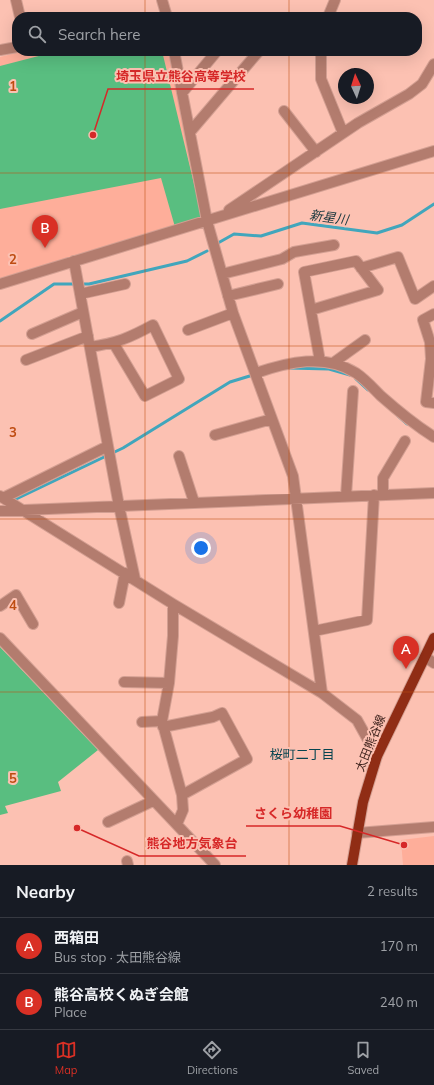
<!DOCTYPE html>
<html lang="en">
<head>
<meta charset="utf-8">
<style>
	body { margin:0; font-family:Mulish,"Noto Sans JP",sans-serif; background:#242831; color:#f1f3f6 }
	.compass { position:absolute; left:338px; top:68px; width:36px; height:36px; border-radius:50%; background:#171b24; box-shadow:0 4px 16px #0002; rotate:356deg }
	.you { position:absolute; left:201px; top:548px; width:14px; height:14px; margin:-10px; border:3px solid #fff; border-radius:50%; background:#1a73e8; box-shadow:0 0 0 6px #1a73e833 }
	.badge { display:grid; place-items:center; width:26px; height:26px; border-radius:50%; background:#d93025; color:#fff; font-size:13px; font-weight:700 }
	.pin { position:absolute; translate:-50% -33px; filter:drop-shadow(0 1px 2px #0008) }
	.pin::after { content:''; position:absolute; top:21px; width:14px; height:12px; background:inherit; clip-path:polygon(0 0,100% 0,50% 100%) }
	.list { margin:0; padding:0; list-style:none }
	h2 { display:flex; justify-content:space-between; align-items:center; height:52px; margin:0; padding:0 16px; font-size:17px }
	h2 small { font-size:13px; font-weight:400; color:#9ea1a6 }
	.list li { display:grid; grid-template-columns:26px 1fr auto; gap:12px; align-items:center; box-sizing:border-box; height:56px; padding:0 16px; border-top:1px solid #363941 }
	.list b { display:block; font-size:15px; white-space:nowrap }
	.list p { margin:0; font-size:13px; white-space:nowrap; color:#9ea1a6 }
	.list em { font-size:13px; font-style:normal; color:#9ea1a6 }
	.icon { flex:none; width:22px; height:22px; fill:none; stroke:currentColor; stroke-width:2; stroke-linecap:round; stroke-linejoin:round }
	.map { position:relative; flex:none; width:434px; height:865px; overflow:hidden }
	.search { position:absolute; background:#171b24; box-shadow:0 4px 16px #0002; left:12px; right:12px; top:12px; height:44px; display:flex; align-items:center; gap:10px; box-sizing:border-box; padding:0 14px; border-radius:16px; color:#9ea1a6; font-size:15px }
	.sheet { height:164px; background:#171b24 }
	nav { display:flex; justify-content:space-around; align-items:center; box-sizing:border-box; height:56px; border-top:1px solid #363941; background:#171b24; font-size:11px; color:#9ea1a6 }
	nav a { display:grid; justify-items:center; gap:2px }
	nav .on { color:#d93025 }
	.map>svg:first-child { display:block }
	.built { fill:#feae9a }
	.green { fill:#59be80 }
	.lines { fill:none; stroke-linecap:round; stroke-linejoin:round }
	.stream { stroke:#41a6bc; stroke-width:3 }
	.minor-casing { stroke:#d39f92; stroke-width:12 }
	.major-casing { stroke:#d39f92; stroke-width:12 }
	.minor { stroke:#b37c6e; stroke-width:10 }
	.major { stroke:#902d15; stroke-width:10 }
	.grid { fill:none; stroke:#be4c11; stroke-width:1; stroke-opacity:0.55 }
	.labels { text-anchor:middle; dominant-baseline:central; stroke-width:4; stroke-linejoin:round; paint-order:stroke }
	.street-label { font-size:12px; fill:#41251f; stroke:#fcc1b2 }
	.water-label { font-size:13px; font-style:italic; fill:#17363d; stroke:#fcc1b2 }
	.neighbourhood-label { font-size:13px; fill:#06444f; stroke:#fcc1b2 }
	.grid-label { font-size:13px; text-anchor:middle; font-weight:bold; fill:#be4c11; stroke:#fcc1b2; stroke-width:4; stroke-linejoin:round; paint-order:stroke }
	.leader { fill:none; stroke:#d62828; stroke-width:1.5 }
	.callout-dot { fill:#d62828; stroke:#fcc1b2; stroke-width:1.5 }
	.callout-label { font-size:13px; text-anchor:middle; font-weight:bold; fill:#d62828; stroke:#fcc1b2; stroke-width:4; stroke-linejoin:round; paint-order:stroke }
</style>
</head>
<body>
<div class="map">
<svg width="434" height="865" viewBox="0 0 434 865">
	<rect width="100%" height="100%" fill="#fcc1b2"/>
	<!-- built -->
	<path class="built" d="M 24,51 L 168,51 L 202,212 L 198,220 L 0,280 L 0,57 Z
		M 434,836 L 434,865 L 403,865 L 401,840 Z"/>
	<!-- green -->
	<path class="green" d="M 58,51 L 162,51 L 202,217 L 175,227 L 161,178 L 0,209 L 0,66 Z
		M 0,647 L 98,750 L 58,782 L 61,791 L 5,806 L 8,813 L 0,815 Z"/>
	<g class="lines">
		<!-- stream -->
		<path class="stream" d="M 218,243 L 234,234 L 261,236 L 302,223 L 377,233 L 402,225 L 434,204
			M 0,321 L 54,284 L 89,284 L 187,261 L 207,251
			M 288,368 L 329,369 L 350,375
			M 356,379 L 368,390
			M 398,416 L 407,424
			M 12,501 L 123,448 L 230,382 L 253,375"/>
		<!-- minor casing -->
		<g class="minor-casing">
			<path id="minor" d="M 16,0 L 20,17
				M 162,0 L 167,17
				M 328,17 L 335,0
				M 0,50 L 17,47
				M 174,51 L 207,221 L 222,274 L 233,313 L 293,476 L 322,693
				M 321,51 L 321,79 L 343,133
				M 182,93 L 217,51
				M 284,111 L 316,152
				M 190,132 L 259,51
				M 229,210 L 358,123 L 409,94 L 422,84 L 434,64
				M 74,261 L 119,506 L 135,579
				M 361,268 L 398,257 L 415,299 L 434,286
				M 222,274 L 282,259 L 294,252 L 334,245
				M 0,284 L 434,151
				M 80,294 L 125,284
				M 228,296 L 278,284
				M 311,310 L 378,290 L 356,261 L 304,272 L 320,361
				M 434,314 L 423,320 L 430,342 L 431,359 L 426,402 L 434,403
				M 188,330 L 233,313
				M 32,334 L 83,312
				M 90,347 C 117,343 129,338 153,325 L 179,379 L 145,396 L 114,344
				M 26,360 L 88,336
				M 333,363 L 365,340
				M 256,373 C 288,362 325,353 356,373 C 365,379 373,388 381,396 C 398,411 415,425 434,437
				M 215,435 L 272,419
				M 179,456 L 194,502
				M 383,494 L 383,478 L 405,441
				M 0,496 L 173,604 L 322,693 L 357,720 L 377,756
				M 346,496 L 353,391
				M 3,498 L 108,446
				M 0,511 L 434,493
				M 119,603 L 125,573
				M 173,604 L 173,636 L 169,683 L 162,721 L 182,795 L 183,810 L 177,824
				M 0,606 L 16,595 L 33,624
				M 314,631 L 367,620 L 374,495
				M 0,638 L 215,865
				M 425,657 L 434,663
				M 124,682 L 169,683
				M 142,722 L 162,721
				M 163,727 L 213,717 L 222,713 L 247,759 L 182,795
				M 108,822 L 153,801
				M 357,833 L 434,827
				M 127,861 L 128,865"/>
		</g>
		<!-- major casing -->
		<g class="major-casing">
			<path id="major" d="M 352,865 L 363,802 L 377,756 L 434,638"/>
		</g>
		<!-- minor -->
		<use href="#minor" class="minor"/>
		<!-- major -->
		<use href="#major" class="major"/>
	</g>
	<!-- grid -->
	<path class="grid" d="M 145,0 L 145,17M 289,0 L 289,17M 145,51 L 145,865M 289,51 L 289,865M 0,173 L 434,173M 0,346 L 434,346M 0,519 L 434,519M 0,692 L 434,692"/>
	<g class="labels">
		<!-- street labels -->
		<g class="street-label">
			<text transform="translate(370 743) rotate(-68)">太田熊谷線</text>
		</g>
		<!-- water labels -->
		<g class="water-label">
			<text transform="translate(329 217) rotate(8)">新星川</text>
		</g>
		<!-- neighbourhood labels -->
		<g class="neighbourhood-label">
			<text x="302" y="754">桜町二丁目</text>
		</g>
	</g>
	<g class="grid-label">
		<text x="13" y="91">1</text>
		<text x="13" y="264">2</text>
		<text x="13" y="437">3</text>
		<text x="13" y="610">4</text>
		<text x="13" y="783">5</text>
	</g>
	<!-- callouts -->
	<path class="leader" d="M93 135L108 89H254M404 845L340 826H246M77 828L139 856H246"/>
	<g class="callout-dot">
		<circle cx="93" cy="135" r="4"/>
		<circle cx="404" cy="845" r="4"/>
		<circle cx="77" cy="828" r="4"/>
	</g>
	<g class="callout-label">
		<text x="181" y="81">埼玉県立熊谷高等学校</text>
		<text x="293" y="818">さくら幼稚園</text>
		<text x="192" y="848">熊谷地方気象台</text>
	</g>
</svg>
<svg class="compass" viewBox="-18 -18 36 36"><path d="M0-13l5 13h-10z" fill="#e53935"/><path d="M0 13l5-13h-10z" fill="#9ea1a6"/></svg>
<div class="you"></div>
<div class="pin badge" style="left:406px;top:669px">A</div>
<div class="pin badge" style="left:45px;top:248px">B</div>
<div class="search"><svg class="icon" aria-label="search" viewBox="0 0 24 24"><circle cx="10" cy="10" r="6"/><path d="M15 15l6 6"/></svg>Search here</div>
</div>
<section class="sheet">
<h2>Nearby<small>2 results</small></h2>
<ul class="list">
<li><span class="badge">A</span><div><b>西箱田</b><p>Bus stop · 太田熊谷線</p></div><em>170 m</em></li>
<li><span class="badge">B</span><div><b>熊谷高校くぬぎ会館</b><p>Place</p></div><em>240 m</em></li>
</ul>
</section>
<nav>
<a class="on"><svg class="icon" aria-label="map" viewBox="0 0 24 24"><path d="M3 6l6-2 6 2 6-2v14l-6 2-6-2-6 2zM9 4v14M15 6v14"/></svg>Map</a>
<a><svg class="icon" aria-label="directions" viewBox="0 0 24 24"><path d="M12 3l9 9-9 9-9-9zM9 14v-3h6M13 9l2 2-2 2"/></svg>Directions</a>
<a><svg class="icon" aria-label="saved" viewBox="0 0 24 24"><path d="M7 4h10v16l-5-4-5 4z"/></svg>Saved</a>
</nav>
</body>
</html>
